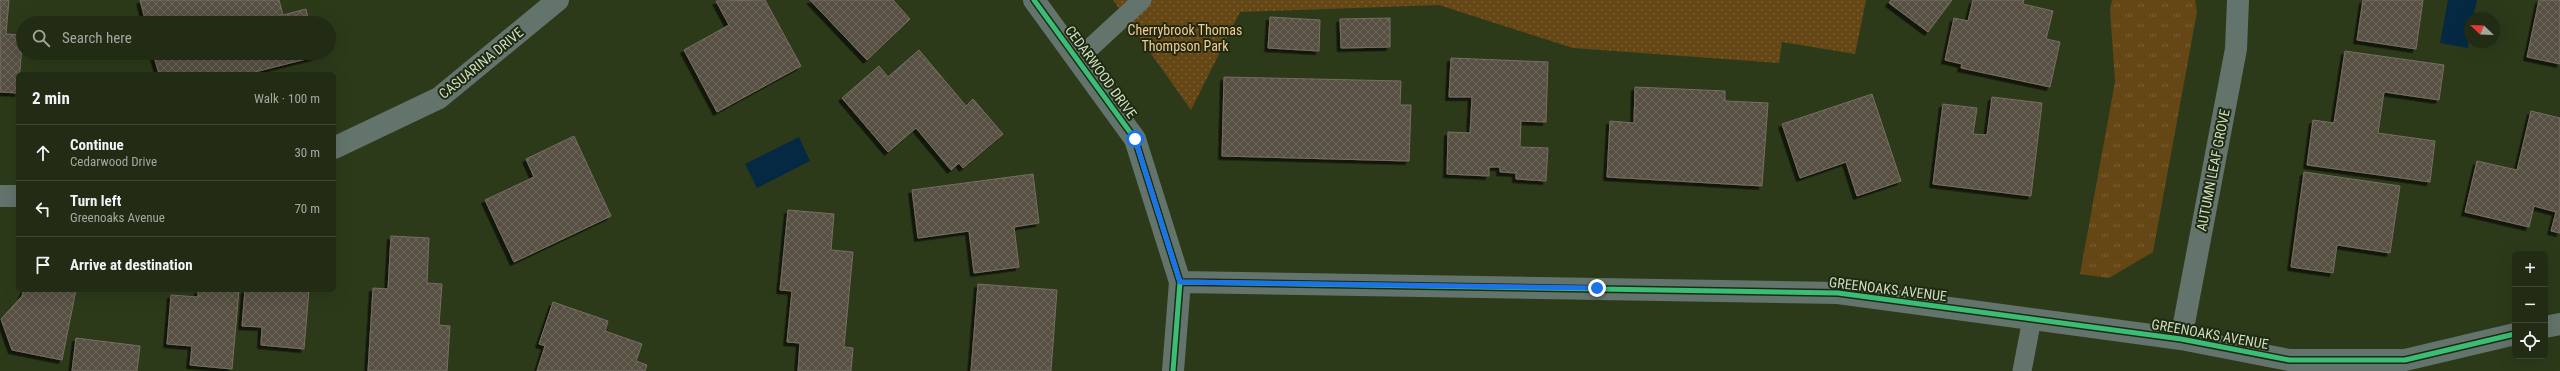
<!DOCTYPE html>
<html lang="en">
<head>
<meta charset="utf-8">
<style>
	body { margin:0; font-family:"Roboto Condensed",sans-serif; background:#2a341d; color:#f1f3f6 }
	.controls { position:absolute; right:12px; bottom:12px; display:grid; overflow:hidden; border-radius:6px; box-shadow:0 4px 16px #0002 }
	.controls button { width:36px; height:36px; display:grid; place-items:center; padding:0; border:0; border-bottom:1px solid #3f4834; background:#222c14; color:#f1f3f6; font:20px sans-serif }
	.compass { position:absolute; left:2464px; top:12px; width:36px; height:36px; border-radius:50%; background:#222c14; box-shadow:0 4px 16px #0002; rotate:293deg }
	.stop { position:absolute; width:12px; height:12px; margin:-9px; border:3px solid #1a73e8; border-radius:50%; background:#fff }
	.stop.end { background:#1a73e8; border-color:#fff; box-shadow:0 1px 4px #0008 }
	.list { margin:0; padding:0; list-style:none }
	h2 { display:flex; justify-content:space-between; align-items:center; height:52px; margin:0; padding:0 16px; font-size:17px }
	h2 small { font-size:13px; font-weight:400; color:#a2a7a0 }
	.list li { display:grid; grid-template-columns:26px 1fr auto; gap:12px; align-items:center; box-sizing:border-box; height:56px; padding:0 16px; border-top:1px solid #3f4834 }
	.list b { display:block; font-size:15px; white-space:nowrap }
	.list p { margin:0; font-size:13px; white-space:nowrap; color:#a2a7a0 }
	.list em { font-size:13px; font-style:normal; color:#a2a7a0 }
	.icon { flex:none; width:22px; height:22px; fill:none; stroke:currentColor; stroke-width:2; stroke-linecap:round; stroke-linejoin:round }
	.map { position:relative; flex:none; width:2560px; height:371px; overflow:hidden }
	.search { position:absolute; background:#222c14; box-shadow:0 4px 16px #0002; left:16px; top:16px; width:320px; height:44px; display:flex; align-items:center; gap:10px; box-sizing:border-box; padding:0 14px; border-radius:22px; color:#a2a7a0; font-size:15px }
	.panel { position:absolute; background:#222c14; box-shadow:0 4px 16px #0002; left:16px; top:72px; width:320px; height:220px; border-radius:6px }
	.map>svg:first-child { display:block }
	.grass { fill:url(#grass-tufts) }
	.park { fill:url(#park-dots) }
	.water { fill:#052943 }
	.building { fill:url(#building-cross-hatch); stroke:#766e62; filter:url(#shadow) }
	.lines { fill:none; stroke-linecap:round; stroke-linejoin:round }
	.service { stroke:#63746d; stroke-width:19 }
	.minor { stroke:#63746d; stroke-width:22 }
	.cycleway-casing { stroke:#1f2a12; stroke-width:8 }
	.cycleway { stroke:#3abd76; stroke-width:5 }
	.route { stroke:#1a73e8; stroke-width:5 }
	.labels { text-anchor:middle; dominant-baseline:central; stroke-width:4; stroke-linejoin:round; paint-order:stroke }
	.park-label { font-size:14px; fill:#fac891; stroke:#1f2a12 }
	.street-label { font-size:14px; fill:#ceddbf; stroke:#1f2a12 }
</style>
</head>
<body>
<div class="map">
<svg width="2560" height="371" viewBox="0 0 2560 371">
	<defs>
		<pattern id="grass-tufts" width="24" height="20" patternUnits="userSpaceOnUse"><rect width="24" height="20" fill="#654615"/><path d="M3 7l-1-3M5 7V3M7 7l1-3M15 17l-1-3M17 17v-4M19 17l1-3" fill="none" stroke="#7a6035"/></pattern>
		<pattern id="park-dots" width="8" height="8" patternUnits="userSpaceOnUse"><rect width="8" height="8" fill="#654615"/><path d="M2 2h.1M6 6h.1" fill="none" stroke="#7a6035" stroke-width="1.8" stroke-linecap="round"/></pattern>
		<pattern id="building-cross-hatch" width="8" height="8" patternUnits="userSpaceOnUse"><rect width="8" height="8" fill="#564f43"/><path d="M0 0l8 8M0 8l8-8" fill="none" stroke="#6d685c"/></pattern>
		<filter id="shadow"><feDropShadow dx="-3.5" dy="3.5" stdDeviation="0" flood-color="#0009"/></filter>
	</defs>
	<rect width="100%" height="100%" fill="#2d3a1a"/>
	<!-- grass -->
	<path class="grass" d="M 2112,0 L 2195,0 L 2197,12 L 2153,252 L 2109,278 L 2080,274 L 2115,82 L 2110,9 Z"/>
	<!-- park -->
	<path class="park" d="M 1113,0 L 1866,0 L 1855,54 L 1782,42 L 1779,63 L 1573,48 L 1439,5 L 1240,12 L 1191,110 Z"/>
	<!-- water -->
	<path class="water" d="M 2448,0 L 2477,0 L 2473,18 L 2470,18 L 2468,48 L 2440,43 Z
		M 799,137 L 810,161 L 757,188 L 745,164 Z"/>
	<!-- building -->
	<path class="building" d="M 0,0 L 9,0 L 6,34 L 23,35 L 18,93 L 0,92 Z
		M 140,0 L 279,0 L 283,15 L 306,9 L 309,23 L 146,23 Z
		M 765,0 L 801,66 L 717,112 L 684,50 L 729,25 L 716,1 Z
		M 810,0 L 893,0 L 910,19 L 867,60 Z
		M 1891,0 L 1952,0 L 1928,32 L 1889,3 Z
		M 1973,0 L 2024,0 L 2023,4 L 2053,11 L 2046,39 L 2060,42 L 2050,87 L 1961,68 L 1962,64 L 1945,60 L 1954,18 L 1968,21 Z
		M 2363,0 L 2423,0 L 2416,49 L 2357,40 Z
		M 2539,0 L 2560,0 L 2560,64 L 2527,57 Z
		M 1270,17 L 1320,20 L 1319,51 L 1268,48 Z
		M 1390,18 L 1390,47 L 1341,48 L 1340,19 Z
		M 919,50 L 966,106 L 973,99 L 1003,134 L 963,168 L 959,163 L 951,170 L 916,128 L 888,152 L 842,98 L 879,66 L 888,77 Z
		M 2345,51 L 2444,65 L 2439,100 L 2384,92 L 2378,133 L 2435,141 L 2430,182 L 2307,165 L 2313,120 L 2334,123 Z
		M 153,53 L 317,53 L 318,56 L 247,74 L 159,74 Z
		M 1451,58 L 1548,62 L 1546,122 L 1521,121 L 1520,147 L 1548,148 L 1546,181 L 1516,179 L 1516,173 L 1500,172 L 1500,167 L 1489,167 L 1489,176 L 1447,174 L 1448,132 L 1470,133 L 1472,97 L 1449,97 Z
		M 1224,77 L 1401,81 L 1400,105 L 1411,105 L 1409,161 L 1222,156 Z
		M 1635,87 L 1725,91 L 1725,101 L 1768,103 L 1762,186 L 1607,177 L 1610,121 L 1634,123 Z
		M 1872,94 L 1901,181 L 1857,196 L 1846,162 L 1800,178 L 1782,124 Z
		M 1992,97 L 2042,103 L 2031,196 L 1933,184 L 1943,104 L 1977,108 L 1973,134 L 1987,135 Z
		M 2531,111 L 2560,118 L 2560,233 L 2551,231 L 2556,212 L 2534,206 L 2529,227 L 2465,212 L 2477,161 L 2517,170 Z
		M 574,136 L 611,216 L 514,262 L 485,200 L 534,177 L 526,159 Z
		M 2304,172 L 2400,186 L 2390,253 L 2337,245 L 2333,273 L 2291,267 Z
		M 1033,174 L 1039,223 L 1014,227 L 1019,267 L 974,273 L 969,231 L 918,238 L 912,190 Z
		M 788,210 L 834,214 L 831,250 L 853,252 L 844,347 L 853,348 L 851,371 L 798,371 L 800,343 L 787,342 L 792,291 L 780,290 Z
		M 391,236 L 429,238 L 427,283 L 442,284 L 439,325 L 450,326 L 447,371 L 368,371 L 373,288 L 388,289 Z
		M 978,284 L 1057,290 L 1051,371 L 971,371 Z
		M 24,290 L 76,290 L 62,360 L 12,350 L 1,319 L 22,296 Z
		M 198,290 L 239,290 L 232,369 L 190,365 L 192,346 L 167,344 L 171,295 L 198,297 Z
		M 245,290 L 309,290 L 304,349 L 261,345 L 262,327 L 242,326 Z
		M 553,302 L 608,321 L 605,331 L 642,344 L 636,361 L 647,365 L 645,371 L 537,371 L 545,346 L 539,344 Z
		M 76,338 L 140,346 L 137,371 L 72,371 Z"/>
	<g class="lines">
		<!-- service -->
		<path class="service" d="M 1077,60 L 1142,0
			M 2022,371 L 2032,319"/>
		<!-- minor -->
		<path class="minor" d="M 1034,0 L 1135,139 L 1180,282 L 1173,371
			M 334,148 L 439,98 L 558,0
			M 0,196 L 18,196
			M 1180,282 L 1838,293 L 2181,339 L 2289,360 L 2405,360 L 2515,334
			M 2545,327 L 2560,324
			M 2181,339 L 2236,49 L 2238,0"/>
		<!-- cycleway casing -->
		<g class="cycleway-casing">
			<path id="cycleway" d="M 1034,0 L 1135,139 L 1180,282 L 1173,371
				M 1180,282 L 1838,293 L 2181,339 L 2289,360 L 2405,360 L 2515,334"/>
		</g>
		<!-- cycleway -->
		<use href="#cycleway" class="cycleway"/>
	</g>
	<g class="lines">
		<!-- route -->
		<path class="route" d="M 1135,139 L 1180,282 L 1597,288"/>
	</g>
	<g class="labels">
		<!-- park labels -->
		<g class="park-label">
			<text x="1185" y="30">Cherrybrook Thomas<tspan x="1185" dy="16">Thompson Park</tspan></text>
		</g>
		<!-- street labels -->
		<g class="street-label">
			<text transform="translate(481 63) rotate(-39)">CASUARINA DRIVE</text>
			<text transform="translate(1101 72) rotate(54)">CEDARWOOD DRIVE</text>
			<text transform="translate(2213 170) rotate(-79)">AUTUMN LEAF GROVE</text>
			<text transform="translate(1888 289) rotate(7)">GREENOAKS AVENUE</text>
			<text transform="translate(2210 334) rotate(10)">GREENOAKS AVENUE</text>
		</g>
	</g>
</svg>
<div class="controls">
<button>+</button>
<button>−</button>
<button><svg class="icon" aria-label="locate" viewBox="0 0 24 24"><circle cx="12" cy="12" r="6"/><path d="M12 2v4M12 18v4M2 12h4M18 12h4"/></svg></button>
</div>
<svg class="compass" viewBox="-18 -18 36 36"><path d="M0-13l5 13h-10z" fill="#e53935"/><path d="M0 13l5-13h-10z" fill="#a2a7a0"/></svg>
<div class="stop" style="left:1135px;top:139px"></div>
<div class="stop end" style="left:1597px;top:288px"></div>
<div class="search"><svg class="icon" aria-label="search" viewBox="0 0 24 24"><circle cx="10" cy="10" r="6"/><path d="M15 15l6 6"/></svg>Search here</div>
<section class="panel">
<h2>2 min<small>Walk · 100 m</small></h2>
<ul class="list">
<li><svg class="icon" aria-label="ahead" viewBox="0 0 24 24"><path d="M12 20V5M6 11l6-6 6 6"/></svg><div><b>Continue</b><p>Cedarwood Drive</p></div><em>30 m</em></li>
<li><svg class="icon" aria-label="left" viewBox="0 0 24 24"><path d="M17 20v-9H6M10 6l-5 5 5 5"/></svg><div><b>Turn left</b><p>Greenoaks Avenue</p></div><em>70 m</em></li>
<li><svg class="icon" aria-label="arrive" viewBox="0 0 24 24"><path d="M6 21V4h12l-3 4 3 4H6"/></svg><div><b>Arrive at destination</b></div></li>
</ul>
</section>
</div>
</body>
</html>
